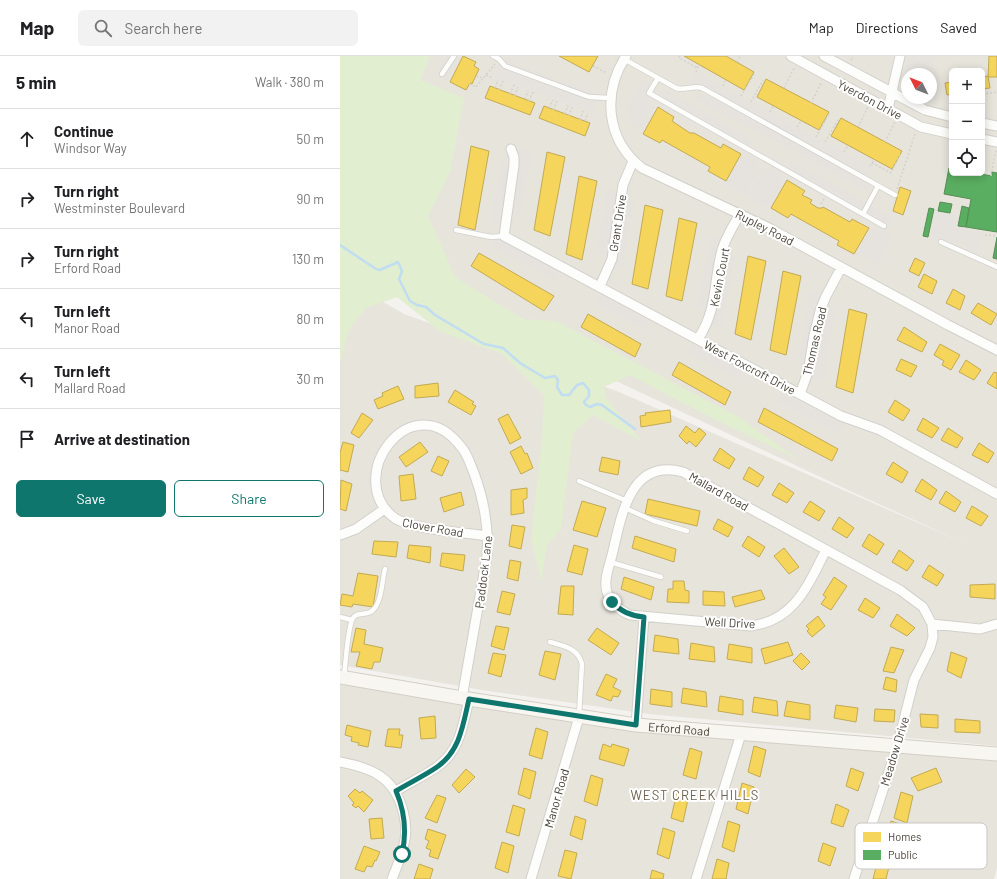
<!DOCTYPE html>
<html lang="en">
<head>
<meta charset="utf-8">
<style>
	body { margin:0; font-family:Barlow,sans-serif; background:#f2f2f2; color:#202124 }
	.controls { position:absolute; right:12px; top:12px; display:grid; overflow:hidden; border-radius:6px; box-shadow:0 2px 10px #0003 }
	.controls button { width:36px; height:36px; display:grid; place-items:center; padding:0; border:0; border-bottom:1px solid #e0e0e0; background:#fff; color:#202124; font:20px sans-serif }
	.compass { position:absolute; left:561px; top:12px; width:36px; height:36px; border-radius:50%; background:#fff; box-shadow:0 2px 10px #0003; rotate:312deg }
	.stop { position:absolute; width:12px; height:12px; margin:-9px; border:3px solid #0f766e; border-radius:50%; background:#fff }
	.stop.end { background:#0f766e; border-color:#fff; box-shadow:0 1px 4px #0008 }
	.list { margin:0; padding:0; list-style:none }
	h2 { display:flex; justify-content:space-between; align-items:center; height:52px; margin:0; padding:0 16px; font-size:17px }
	h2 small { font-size:13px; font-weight:400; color:#757577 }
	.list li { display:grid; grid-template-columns:26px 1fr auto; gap:12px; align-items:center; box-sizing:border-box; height:60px; padding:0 16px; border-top:1px solid #e0e0e0 }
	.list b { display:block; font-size:15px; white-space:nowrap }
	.list p { margin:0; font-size:13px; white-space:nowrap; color:#757577 }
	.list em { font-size:13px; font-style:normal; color:#757577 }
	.actions { display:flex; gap:8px; padding:12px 16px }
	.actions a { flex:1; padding:9px 0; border:1px solid #0f766e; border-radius:6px; text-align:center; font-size:14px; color:#0f766e }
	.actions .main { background:#0f766e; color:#fff }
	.icon { flex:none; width:22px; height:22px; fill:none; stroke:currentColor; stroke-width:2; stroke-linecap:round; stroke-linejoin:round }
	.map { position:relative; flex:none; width:657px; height:823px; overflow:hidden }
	header { display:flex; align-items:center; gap:24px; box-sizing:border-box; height:56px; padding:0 20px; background:#fff; border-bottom:1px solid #e0e0e0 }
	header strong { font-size:19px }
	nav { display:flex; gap:22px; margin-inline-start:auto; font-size:14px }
	.search { width:280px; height:36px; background:#f2f2f2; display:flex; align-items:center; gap:10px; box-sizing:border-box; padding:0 14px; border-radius:6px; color:#757577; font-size:15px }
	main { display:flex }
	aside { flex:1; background:#fff }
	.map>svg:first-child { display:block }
	.residential { fill:#e7e4dc; fill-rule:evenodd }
	.green { fill:#e1eecf }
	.parking { fill:#e6e3df }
	.homes { fill:#f6d55c; stroke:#c3aa52 }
	.public { fill:#5aae61; stroke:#568e55 }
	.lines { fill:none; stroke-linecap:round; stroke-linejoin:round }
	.stream { stroke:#c0ddf1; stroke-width:2.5 }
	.lane-casing { stroke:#d2d0cb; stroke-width:6 }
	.street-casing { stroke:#d2d0cb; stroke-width:11 }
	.secondary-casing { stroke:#d3cfc5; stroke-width:15 }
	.path { stroke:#d3d2cc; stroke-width:1.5; stroke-dasharray:2 2; stroke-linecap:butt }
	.lane { stroke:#fdfdfc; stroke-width:4.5 }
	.street { stroke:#fdfdfc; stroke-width:9 }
	.secondary { stroke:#f7f6f1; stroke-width:13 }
	.route { stroke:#0f766e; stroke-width:5 }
	.labels { text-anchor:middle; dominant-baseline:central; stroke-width:4; stroke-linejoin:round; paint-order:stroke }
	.street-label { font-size:12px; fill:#4b4439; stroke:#fff }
	.neighbourhood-label { font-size:13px; letter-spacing:1px; fill:#6e6250; stroke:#fff }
	.key { fill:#fff; stroke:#c9c7c4; stroke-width:1 }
	.key-label { font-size:11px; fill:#4b4439 }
</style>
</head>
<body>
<header>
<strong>Map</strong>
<div class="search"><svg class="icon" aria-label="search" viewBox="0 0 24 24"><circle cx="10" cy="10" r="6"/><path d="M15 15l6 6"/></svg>Search here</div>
<nav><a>Map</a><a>Directions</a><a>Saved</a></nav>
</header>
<main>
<aside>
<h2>5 min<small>Walk · 380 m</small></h2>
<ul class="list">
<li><svg class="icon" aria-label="ahead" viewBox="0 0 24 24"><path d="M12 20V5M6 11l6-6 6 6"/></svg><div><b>Continue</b><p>Windsor Way</p></div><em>50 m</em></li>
<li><svg class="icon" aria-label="right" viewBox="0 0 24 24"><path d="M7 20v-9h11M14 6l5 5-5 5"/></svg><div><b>Turn right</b><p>Westminster Boulevard</p></div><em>90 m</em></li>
<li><svg class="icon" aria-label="right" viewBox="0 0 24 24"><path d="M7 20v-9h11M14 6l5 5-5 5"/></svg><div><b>Turn right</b><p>Erford Road</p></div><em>130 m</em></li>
<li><svg class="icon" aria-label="left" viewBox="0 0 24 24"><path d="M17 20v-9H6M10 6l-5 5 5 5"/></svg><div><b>Turn left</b><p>Manor Road</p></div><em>80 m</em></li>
<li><svg class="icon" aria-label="left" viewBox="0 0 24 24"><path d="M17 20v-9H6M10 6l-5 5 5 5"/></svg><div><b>Turn left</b><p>Mallard Road</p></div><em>30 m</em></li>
<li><svg class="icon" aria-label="arrive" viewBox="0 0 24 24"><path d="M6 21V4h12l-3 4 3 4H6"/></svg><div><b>Arrive at destination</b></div></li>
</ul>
<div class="actions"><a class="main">Save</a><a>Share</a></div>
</aside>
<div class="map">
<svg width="657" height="823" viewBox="0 0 657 823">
	<rect width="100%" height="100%" fill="#f4f2ee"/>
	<!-- residential -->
	<path class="residential" d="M 79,0 L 657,0 L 657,690 L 309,658 L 142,634 L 0,609 L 0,221 L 64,258 L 279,336 L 629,489 L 508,434 L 80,233 ZM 612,15 L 642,15 L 642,117 L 612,117 ZM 567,18 L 591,18 L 591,42 L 567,42 Z
		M 0,622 L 230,662 L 657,699 L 657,812 L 654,823 L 0,823 Z"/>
	<!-- green -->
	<path class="green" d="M 0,0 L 90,0 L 81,24 L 124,42 L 110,116 L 88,160 L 115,221 L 183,263 L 216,265 L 399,361 L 459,404 L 366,359 L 290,319 L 264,331 L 266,342 L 301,385 L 253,359 L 233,377 L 221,473 L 207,489 L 201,526 L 191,482 L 202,382 L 204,339 L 162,298 L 101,276 L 57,241 L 26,252 L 9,274 L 0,306 Z"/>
	<!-- parking -->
	<path class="parking" d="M 106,0 L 120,0 L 108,24 L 97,19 Z
		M 161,0 L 174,4 L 176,9 L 259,38 L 252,57 L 154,21 Z
		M 569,0 L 595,0 L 591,18 L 567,18 L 567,29 L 563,28 Z
		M 354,15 L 532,111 L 526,123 L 531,126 L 527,135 L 356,44 L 361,33 L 348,26 Z
		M 303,23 L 314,29 L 313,32 L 324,38 L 327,34 L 413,84 L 410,91 L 447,111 L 451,105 L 554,162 L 546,177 L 552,181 L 537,210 L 516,198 L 531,173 L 536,176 L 539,172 L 441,116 L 438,120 L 444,124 L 428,153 L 408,141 L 424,112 L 430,116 L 432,111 L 418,103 L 415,108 L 422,111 L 406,140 L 385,128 L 401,99 L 408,103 L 410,99 L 312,43 L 310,46 L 315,50 L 302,73 L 288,65 L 291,58 L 285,55 Z
		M 178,93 L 192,96 L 180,160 L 167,158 L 165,170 L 150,167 L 162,107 L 175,110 Z
		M 267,134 L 282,136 L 281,141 L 294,143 L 282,214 L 270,212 L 271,200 L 256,197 Z
		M 596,155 L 618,159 L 616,172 L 643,178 L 637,199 L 625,197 L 626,189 L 590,182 Z
		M 159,177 L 223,211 L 215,225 L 151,190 Z
		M 370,181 L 384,184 L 382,197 L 395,199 L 382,271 L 370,268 L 372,255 L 357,252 Z
		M 263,232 L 313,259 L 305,274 L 255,246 Z
		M 470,236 L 484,239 L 482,252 L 495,254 L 484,324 L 469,322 L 471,311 L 458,309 Z
		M 355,282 L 405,309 L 397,323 L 347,296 Z
		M 445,330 L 508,363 L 500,378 L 437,345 Z"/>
	<!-- homes -->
	<path class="homes" d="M 123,0 L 136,6 L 134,10 L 139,13 L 132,28 L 130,27 L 126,34 L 110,26 Z
		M 219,0 L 258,0 L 249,16 Z
		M 344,0 L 386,0 L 414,16 L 404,34 Z
		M 649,0 L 657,0 L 657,21 L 648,21 Z
		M 648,20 L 650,32 L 642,33 L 642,21 Z
		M 426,23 L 489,56 L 479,74 L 417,41 Z
		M 612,26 L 612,38 L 607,39 L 605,27 Z
		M 150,30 L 195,47 L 190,59 L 145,42 Z
		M 204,50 L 250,67 L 245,80 L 199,62 Z
		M 318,51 L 334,61 L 332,65 L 350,77 L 354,77 L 381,92 L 383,88 L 401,98 L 386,125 L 368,115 L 370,111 L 322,84 L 320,87 L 303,78 Z
		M 501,62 L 562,95 L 552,113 L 491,80 Z
		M 131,90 L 149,95 L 135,174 L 118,169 Z
		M 207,96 L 225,101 L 210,180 L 194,174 Z
		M 239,120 L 257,125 L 242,204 L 226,198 Z
		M 447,124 L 465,135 L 462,139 L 472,144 L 470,147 L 478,152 L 482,152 L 483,151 L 510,166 L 512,163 L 529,172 L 514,198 L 497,189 L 499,185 L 451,158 L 448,162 L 431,152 Z
		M 560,131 L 571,135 L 563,159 L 553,155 Z
		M 305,149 L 323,154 L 308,233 L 292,228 Z
		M 339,162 L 357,167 L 342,245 L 326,240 Z
		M 139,197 L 214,240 L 204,255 L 131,210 Z
		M 408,200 L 426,205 L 411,284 L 395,278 Z
		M 575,202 L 585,207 L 579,220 L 569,215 Z
		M 443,215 L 461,220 L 446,299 L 430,294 Z
		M 584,218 L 597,225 L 592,238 L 578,231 Z
		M 613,233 L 625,240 L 620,254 L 606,247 Z
		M 638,247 L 657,258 L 651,269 L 631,257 Z
		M 509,253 L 527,258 L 513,337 L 496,331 Z
		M 248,258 L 301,288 L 295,301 L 241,271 Z
		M 564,271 L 587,286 L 582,296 L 557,284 Z
		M 600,288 L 620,299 L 611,314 L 602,309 L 604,305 L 594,299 Z
		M 561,303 L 577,310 L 571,321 L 556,314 Z
		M 626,304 L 641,314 L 634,324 L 619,316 Z
		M 339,306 L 391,336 L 385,349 L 332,319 Z
		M 654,316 L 657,317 L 657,333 L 647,327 Z
		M 98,327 L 99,340 L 75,342 L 75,330 Z
		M 58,330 L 64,343 L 38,353 L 34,344 L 43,340 L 42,337 Z
		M 115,334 L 134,346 L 132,348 L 136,350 L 131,359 L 108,346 Z
		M 555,344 L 570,354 L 563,365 L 548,356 Z
		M 424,352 L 498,393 L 492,405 L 418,366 Z
		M 330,354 L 331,366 L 301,371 L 300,360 L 306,359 L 305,357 Z
		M 22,357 L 33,364 L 19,382 L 11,377 Z
		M 168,358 L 181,382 L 170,388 L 158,363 Z
		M 583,362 L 599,372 L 592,382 L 577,374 Z
		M 346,370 L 355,377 L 359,372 L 366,378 L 356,391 L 349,385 L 347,388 L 339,380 Z
		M 608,372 L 623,382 L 617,392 L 601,384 Z
		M 3,386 L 14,389 L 8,416 L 0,414 L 0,397 Z
		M 80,386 L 88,396 L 66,411 L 59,401 Z
		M 639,387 L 654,397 L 648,407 L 632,399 Z
		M 181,390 L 185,398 L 187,397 L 193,412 L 181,418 L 170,396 Z
		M 380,392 L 395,403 L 389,413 L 373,404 Z
		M 98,400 L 109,405 L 102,420 L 91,415 Z
		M 262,401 L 280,405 L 278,419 L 259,415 Z
		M 553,406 L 568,416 L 562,427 L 546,418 Z
		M 409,411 L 424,421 L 418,431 L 403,423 Z
		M 73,418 L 76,443 L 61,445 L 59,420 Z
		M 582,423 L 597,434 L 591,444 L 575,435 Z
		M 1,424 L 12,428 L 6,455 L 0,453 Z
		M 439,427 L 454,437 L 447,447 L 432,439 Z
		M 187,432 L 187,442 L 183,444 L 184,457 L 171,459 L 171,434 Z
		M 606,435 L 621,446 L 615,456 L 599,447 Z
		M 121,436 L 124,449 L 104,456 L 100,442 Z
		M 308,443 L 360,455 L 357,470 L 305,458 Z
		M 242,445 L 266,452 L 257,481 L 233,474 Z
		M 470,445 L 485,455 L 479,465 L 463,456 Z
		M 632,450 L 648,460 L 641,470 L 626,462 Z
		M 499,461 L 514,472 L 507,482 L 492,473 Z
		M 378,463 L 393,471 L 388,481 L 373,473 Z
		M 172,469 L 185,471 L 181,493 L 169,490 Z
		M 529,478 L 544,488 L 537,499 L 522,490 Z
		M 295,480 L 336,493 L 334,506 L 292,492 Z
		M 408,480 L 425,491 L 419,501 L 402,490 Z
		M 34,485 L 58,486 L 56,501 L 32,498 Z
		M 69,489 L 91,491 L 90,507 L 67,502 Z
		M 234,489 L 248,493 L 242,519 L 227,515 Z
		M 444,492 L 459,511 L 449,518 L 434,500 Z
		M 559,494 L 574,505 L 567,515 L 552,506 Z
		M 102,497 L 125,499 L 123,515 L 100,510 Z
		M 170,504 L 181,506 L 178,525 L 167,522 Z
		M 589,509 L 604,519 L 597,530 L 582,521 Z
		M 18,517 L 38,520 L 33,551 L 13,548 L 12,551 L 0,549 L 2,538 L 13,540 Z
		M 284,521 L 314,531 L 311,544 L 281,533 Z
		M 494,521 L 507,530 L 491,554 L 481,548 L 486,541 L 483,539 Z
		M 333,525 L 344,525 L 345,534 L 349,535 L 349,547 L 327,546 L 328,533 L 333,533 Z
		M 655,528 L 655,543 L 630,541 L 630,529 Z
		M 221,530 L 234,530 L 233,559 L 218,558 Z
		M 421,534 L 425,543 L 395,551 L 392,541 Z
		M 162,535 L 175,538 L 170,559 L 157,556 Z
		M 363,535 L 384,536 L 385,550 L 363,549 Z
		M 525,542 L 540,552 L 533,562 L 518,554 Z
		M 557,558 L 575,572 L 567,580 L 550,570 Z
		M 478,560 L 485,570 L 472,581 L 467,575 L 469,573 L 466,570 Z
		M 156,570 L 169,572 L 164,594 L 151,590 Z
		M 16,572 L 26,574 L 24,588 L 43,592 L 40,606 L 34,606 L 32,613 L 16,610 L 20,596 L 11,596 Z
		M 257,572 L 279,587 L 271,599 L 248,584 Z
		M 315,579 L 338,583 L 339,598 L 313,595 Z
		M 448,586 L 453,599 L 425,608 L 421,593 Z
		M 351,587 L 374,591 L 375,606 L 349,603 Z
		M 389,588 L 412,592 L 412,607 L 387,603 Z
		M 551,591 L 564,594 L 554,617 L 543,615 Z
		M 205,595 L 221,598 L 215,624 L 199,619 Z
		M 611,596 L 627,602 L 621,622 L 607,615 Z
		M 153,597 L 166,599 L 161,621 L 148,617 Z
		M 461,597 L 470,606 L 462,614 L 453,605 Z
		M 266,618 L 277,623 L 273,631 L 281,635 L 278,641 L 273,640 L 271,645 L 256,639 Z
		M 546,621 L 557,624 L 556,636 L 543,633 Z
		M 343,632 L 366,636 L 367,651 L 341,647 Z
		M 311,633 L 332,636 L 332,651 L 310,648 Z
		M 380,640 L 403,644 L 403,659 L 378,655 Z
		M 414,641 L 437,645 L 438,660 L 412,656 Z
		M 447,645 L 470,649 L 470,664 L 444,660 Z
		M 496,649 L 518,652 L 516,666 L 494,662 Z
		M 535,653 L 555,654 L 554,666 L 534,665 Z
		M 580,658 L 598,659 L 598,672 L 581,671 Z
		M 95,660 L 96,682 L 81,683 L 79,662 Z
		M 615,663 L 640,665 L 640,677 L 615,676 Z
		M 7,669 L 31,675 L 28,691 L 18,689 L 19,687 L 11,685 L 12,681 L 5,679 Z
		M 196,672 L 208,676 L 202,703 L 189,699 Z
		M 48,673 L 60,673 L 59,679 L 63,679 L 61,692 L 45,690 Z
		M 263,688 L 271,691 L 272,688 L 289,693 L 284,710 L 259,703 Z
		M 414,690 L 426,694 L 420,721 L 408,716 Z
		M 350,692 L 362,696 L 356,723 L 343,719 Z
		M 184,712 L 196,716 L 190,743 L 178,738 Z
		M 511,712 L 524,717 L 518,735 L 506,730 Z
		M 596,712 L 602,726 L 578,735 L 571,722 Z
		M 126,713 L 135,721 L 119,737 L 112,729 Z
		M 251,719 L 263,723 L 257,750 L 244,745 Z
		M 402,727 L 414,731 L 408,758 L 396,753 Z
		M 15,733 L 20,737 L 22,735 L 33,744 L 24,756 L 18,750 L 16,752 L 12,749 L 14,747 L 8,740 Z
		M 337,736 L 349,739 L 343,766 L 331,762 Z
		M 561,736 L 573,740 L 567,767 L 554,762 Z
		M 97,739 L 106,742 L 97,767 L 85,762 Z
		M 496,748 L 509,754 L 503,771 L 491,767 Z
		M 173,749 L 185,753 L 179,780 L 166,776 Z
		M 235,760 L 246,764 L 242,784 L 230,779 Z
		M 42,762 L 44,782 L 31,783 L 29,763 Z
		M 388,765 L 400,769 L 394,796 L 382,791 Z
		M 551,765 L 563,769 L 557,796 L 544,791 Z
		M 323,772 L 335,776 L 329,803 L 317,798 Z
		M 88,773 L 106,779 L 98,803 L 89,800 L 91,794 L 86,792 L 89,785 L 85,783 Z
		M 162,786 L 174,790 L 168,817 L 155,812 Z
		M 483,787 L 496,792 L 490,810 L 478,805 Z
		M 24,790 L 40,796 L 36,805 L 35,804 L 32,811 L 27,810 L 24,816 L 15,813 Z
		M 225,794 L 237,797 L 231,823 L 218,820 Z
		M 539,799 L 551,803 L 546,823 L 533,823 Z
		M 377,803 L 389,807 L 386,823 L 372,823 Z
		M 79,808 L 93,813 L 90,823 L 74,823 Z
		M 312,814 L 324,818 L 323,823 L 310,823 Z"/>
	<!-- public -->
	<path class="public" d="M 609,112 L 612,113 L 612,117 L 635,117 L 652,120 L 652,116 L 657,117 L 657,176 L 626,171 L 631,143 L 604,138 Z
		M 600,146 L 612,148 L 610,157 L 598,155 Z
		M 622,150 L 629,152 L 626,171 L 618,170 Z
		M 589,152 L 594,153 L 588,181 L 583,180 Z
		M 657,181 L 657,203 L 653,202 Z"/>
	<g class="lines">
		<!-- stream -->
		<path class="stream" d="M 0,189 L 36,213 L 40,214 L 58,206 L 62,215 L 59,223 L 70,245 L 77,249 L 86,251 L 95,259 L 144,288 L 163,292 L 180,307 L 205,322 L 215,320 L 218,324 L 217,331 L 222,339 L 229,339 L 237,329 L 243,327 L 249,334 L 249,340 L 244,346 L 246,349 L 250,351 L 257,348 L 262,349 L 295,373"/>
		<!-- lane casing -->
		<g class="lane-casing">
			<path id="lane" d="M 153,0 L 159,3 L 165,10 L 249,41 L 270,42
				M 284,3 L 336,32 C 345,35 353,29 362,32 L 555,139
				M 102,18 L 114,0
				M 318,22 L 309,37 L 544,170
				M 523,158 L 538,130
				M 116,174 L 151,181 L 164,180
				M 601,186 L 657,211
				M 239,425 L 287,445
				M 285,452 L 314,465 L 347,475
				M 270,506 L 321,521
				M 0,561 L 12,564
				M 210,586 C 224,590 238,592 242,608 L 239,659
				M 4,620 C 6,605 7,578 12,564 C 16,554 27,561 33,554 C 42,546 42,524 45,513"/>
		</g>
		<!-- street casing -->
		<g class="street-casing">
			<path id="street" d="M 286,0 C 262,37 266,84 302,112 L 429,172 L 608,269 L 657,294
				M 451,0 L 581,71 L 612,78
				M 484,0 L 585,54 L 612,61
				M 548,53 L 560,0
				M 642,67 L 657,70
				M 642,83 L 657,86
				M 171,93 L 174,101 L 174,109 L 164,180 L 501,360 L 540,374 L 657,438
				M 260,230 L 272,203 L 283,129 L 293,105
				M 358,283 C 378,253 373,227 382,194 C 386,181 393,170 400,158
				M 460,338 L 468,316 L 474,279 L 480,255 L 486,240 L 501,212
				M 0,479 L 16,473 L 43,454
				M 486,494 C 468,529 455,564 411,570 L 290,559 C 281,555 272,549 268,539 C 262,525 270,509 273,495 C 282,457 291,402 343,416 L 560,534 L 583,551 L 592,568 L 593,581 L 590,592 L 574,624 L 557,691 L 514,823
				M 592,568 L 640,573 L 657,568
				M 122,642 L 147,500 C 149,471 144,444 134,417 C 130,408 128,399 122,392 C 72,324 0,424 56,463 C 74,473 126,477 148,480
				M 296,669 L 304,561
				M 0,706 C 32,712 54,721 63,755 C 66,766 67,777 64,788 C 62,800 56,812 52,823
				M 56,735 C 69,727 84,720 97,711 C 120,695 123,669 129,643
				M 191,823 L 239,661
				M 356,823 L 401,678"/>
		</g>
		<!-- secondary casing -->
		<g class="secondary-casing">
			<g id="secondary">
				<path id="s1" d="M 0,621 L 122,642 L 296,669 L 657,698"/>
			</g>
		</g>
		<!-- path -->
		<path class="path" d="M 340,0 L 339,2 L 357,12
			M 511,4 L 513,0
			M 397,6 L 400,0
			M 253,10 L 267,17
			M 356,16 L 359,8
			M 146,19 L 153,22
			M 136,20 L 143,22
			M 129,28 L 136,31 L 155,8
			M 383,30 L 386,23
			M 155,32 L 158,24
			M 444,32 L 454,12
			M 642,33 L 643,38
			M 159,34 L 163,25
			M 170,38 L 174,29
			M 642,38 L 657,36
			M 175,40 L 178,31
			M 401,40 L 414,18
			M 611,42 L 612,42
			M 185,43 L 188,35
			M 189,45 L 193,36
			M 411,46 L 423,24
			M 471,47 L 481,27
			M 209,52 L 213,44
			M 213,54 L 217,45
			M 430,56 L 433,50
			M 225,58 L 228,49
			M 229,60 L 232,51
			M 240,64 L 243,55
			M 245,65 L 248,57
			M 457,71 L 461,65
			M 518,71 L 528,51
			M 476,81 L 489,58
			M 485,86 L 498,64
			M 545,86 L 555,66
			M 504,96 L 508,89
			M 532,107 L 551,117 L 561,97
			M 530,110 L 534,103
			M 651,120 L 656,94
			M 557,133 L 575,78
			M 481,148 L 484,143
			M 645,179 L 657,180"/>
		<!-- lane -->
		<use href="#lane" class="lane"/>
		<!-- street -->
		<use href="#street" class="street"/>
		<!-- secondary -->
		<use href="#secondary" class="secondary"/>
	</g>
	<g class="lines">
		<!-- route -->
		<path class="route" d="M 62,798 C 67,776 65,756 56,735 C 69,727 84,720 97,711 C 120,695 123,669 129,643 L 296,669 L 304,561 C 291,560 281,556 272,546"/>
	</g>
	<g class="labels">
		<!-- street labels -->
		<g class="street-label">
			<text transform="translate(530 43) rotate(28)">Yverdon Drive</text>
			<text transform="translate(277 167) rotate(-81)">Grant Drive</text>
			<text transform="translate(425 171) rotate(27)">Rupley Road</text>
			<text transform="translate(379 221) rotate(-79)">Kevin Court</text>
			<text transform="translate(474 285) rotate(-77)">Thomas Road</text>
			<text transform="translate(410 311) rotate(28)">West Foxcroft Drive</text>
			<text transform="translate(379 435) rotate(29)">Mallard Road</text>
			<text transform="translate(93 471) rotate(10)">Clover Road</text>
			<text transform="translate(143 516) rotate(-83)">Paddock Lane</text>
			<text transform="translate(390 566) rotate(3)">Well Drive</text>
			<text stroke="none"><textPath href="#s1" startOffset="343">Erford Road</textPath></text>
			<text transform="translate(554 695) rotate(-73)">Meadow Drive</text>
			<text transform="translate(216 742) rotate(-74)">Manor Road</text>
		</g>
		<!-- neighbourhood labels -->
		<g class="neighbourhood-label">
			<text x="355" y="739">WEST CREEK HILLS</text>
		</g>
	</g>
	<!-- legend -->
	<rect x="515" y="767" width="132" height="46" rx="6" class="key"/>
	<rect x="523" y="776" width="18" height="10" fill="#f6d55c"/>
	<rect x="523" y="794" width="18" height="10" fill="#5aae61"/>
	<g class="key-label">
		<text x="548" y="785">Homes</text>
		<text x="548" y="803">Public</text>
	</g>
</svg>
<div class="controls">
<button>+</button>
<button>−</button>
<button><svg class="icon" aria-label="locate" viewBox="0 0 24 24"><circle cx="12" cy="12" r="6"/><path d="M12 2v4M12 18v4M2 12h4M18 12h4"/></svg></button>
</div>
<svg class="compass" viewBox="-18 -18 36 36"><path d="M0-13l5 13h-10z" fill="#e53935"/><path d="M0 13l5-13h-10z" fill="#757577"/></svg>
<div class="stop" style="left:62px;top:798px"></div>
<div class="stop end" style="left:272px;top:546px"></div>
</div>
</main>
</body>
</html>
